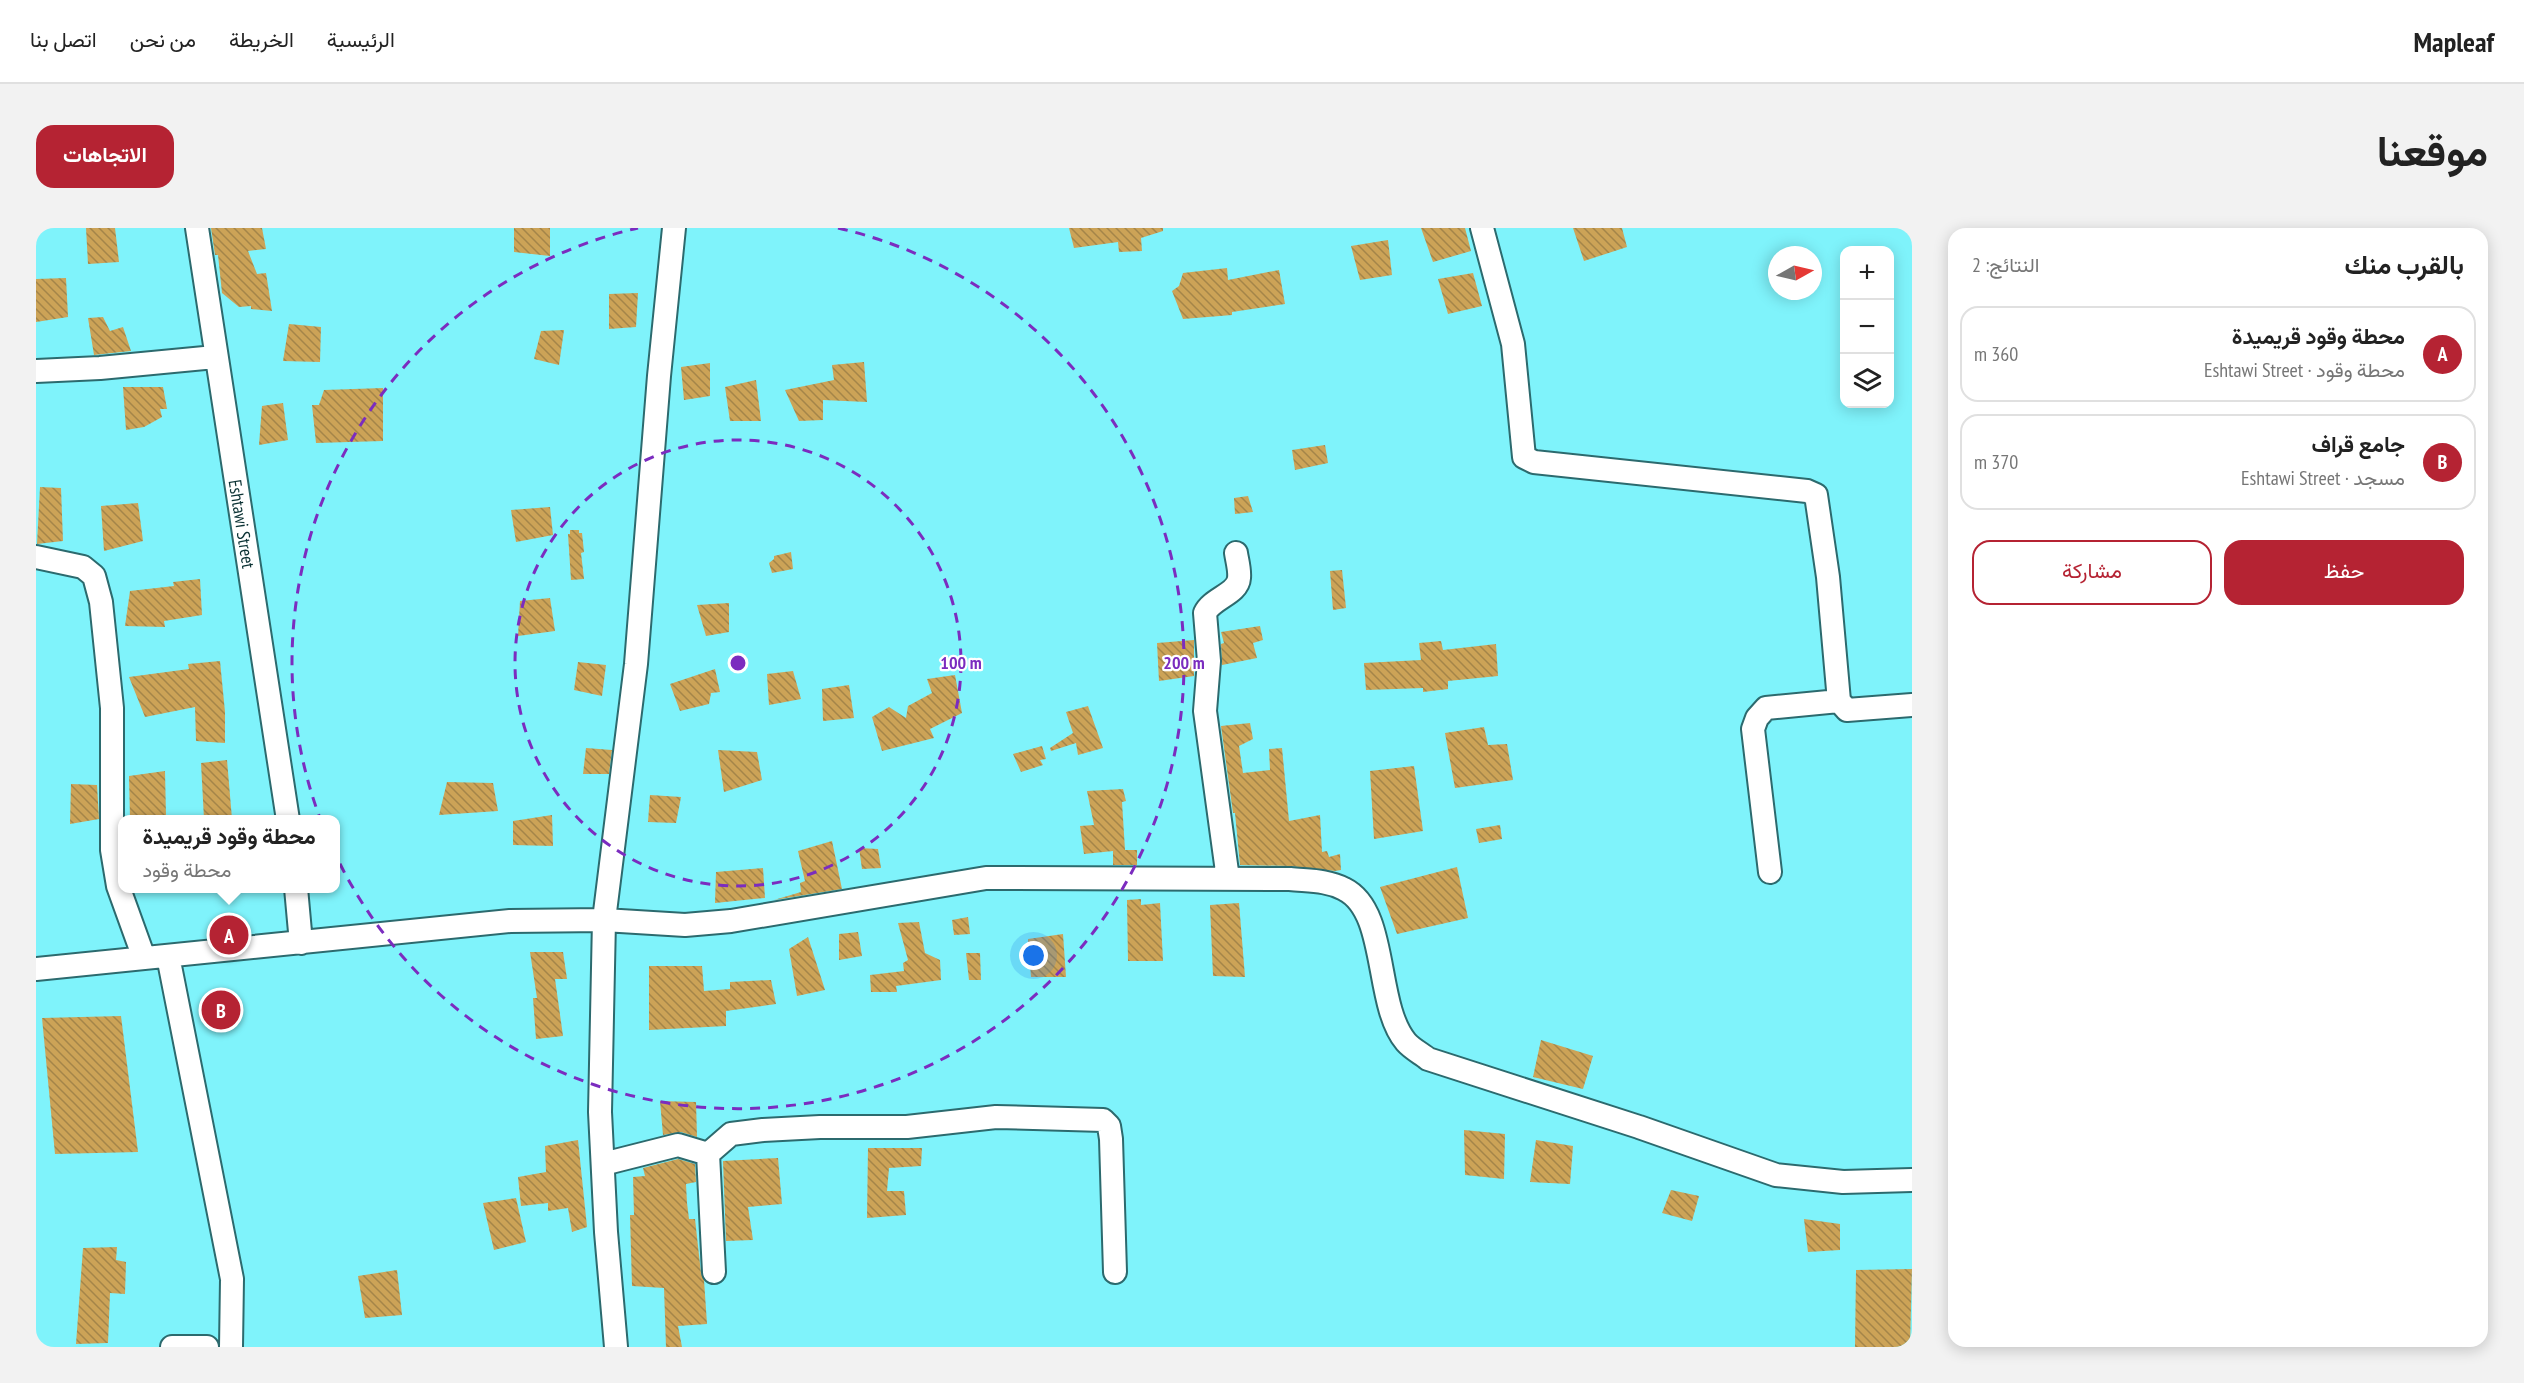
<!DOCTYPE html>
<html lang="ar">
<head>
<meta charset="utf-8">
<style>
	body { margin:0; font-family:"PT Sans Narrow",Vazirmatn,sans-serif; background:#f2f2f2; color:#222; direction:rtl }
	.controls { position:absolute; right:18px; top:18px; display:grid; overflow:hidden; border-radius:12px; box-shadow:0 3px 15px #0003 }
	.controls button { width:54px; height:54px; display:grid; place-items:center; padding:0; border:0; border-bottom:2px solid #e0e0e0; background:#fff; color:#222; font:30px sans-serif }
	.compass { position:absolute; left:1732px; top:18px; width:54px; height:54px; border-radius:50%; background:#fff; box-shadow:0 3px 15px #0003; rotate:82deg }
	.you { position:absolute; left:998px; top:728px; width:21px; height:21px; margin:-15px; border:4px solid #fff; border-radius:50%; background:#1a73e8; box-shadow:0 0 0 9px #1a73e833 }
	.badge { display:grid; place-items:center; width:39px; height:39px; border-radius:50%; background:#b52333; color:#fff; font-size:20px; font-weight:700 }
	.pin { position:absolute; translate:-50% -50%; border:3px solid #fff; box-shadow:0 2px 6px #0006 }
	.popup { position:absolute; left:82px; top:587px; width:222px; height:78px; box-sizing:border-box; display:grid; place-content:center; border-radius:12px; background:#fff; filter:drop-shadow(0 2px 4px #0005); font-size:20px; white-space:nowrap; color:#767676 }
	.popup b { font-size:22px; color:#222 }
	.popup::after { content:''; position:absolute; left:50%; top:100%; margin-left:-12px; border:12px solid transparent; border-top-color:#fff }
	.list { margin:0; padding:0; list-style:none }
	h2 { display:flex; justify-content:space-between; align-items:center; height:78px; margin:0; padding:0 24px; font-size:26px }
	h2 small { font-size:20px; font-weight:400; color:#767676 }
	.list li { display:grid; grid-template-columns:39px 1fr auto; gap:18px; align-items:center; box-sizing:border-box; height:96px; margin:0 12px 12px; padding:0 12px; border:2px solid #e0e0e0; border-radius:18px }
	.list b { display:block; font-size:22px; white-space:nowrap }
	.list p { margin:0; font-size:20px; white-space:nowrap; color:#767676 }
	.list em { font-size:20px; font-style:normal; color:#767676 }
	.actions { display:flex; gap:12px; padding:18px 24px }
	.actions a { flex:1; padding:14px 0; border:2px solid #b52333; border-radius:18px; text-align:center; font-size:21px; color:#b52333 }
	.actions .main { background:#b52333; color:#fff }
	.icon { flex:none; width:33px; height:33px; fill:none; stroke:currentColor; stroke-width:2; stroke-linecap:round; stroke-linejoin:round }
	.map { position:relative; flex:none; width:1876px; height:1119px; overflow:hidden; direction:ltr; border-radius:18px }
	header { display:flex; align-items:center; gap:36px; box-sizing:border-box; height:84px; padding:0 30px; background:#fff; border-bottom:2px solid #e0e0e0 }
	header strong { font-size:28px }
	nav { display:flex; gap:33px; margin-inline-start:auto; font-size:21px }
	.intro { display:flex; align-items:center; justify-content:space-between; box-sizing:border-box; height:144px; padding:0 36px }
	h1 { margin:0; font-size:42px }
	.button { padding:15px 27px; border-radius:18px; background:#b52333; color:#fff; font-size:21px; font-weight:700 }
	main { display:flex; gap:36px; padding:0 36px }
	aside { flex:1; background:#fff; border-radius:18px; box-shadow:0 3px 15px #0003 }
	.map>svg:first-child { display:block }
	.building { fill:url(#building-back-hatch) }
	.lines { fill:none; stroke-linecap:round; stroke-linejoin:round }
	.minor-casing { stroke:#2c6a6e; stroke-width:26 }
	.minor { stroke:#fff; stroke-width:22 }
	.ring { fill:none; stroke:#7b2cbf; stroke-width:3; stroke-dasharray:10 8 }
	.labels { text-anchor:middle; dominant-baseline:central; stroke-width:4.5; stroke-linejoin:round; paint-order:stroke }
	.street-label { font-size:18px; fill:#0b3234; stroke:#fff }
	.centre { fill:#7b2cbf; stroke:#fff; stroke-width:3 }
	.ring-label { font-size:18px; text-anchor:middle; font-weight:bold; fill:#7b2cbf; stroke:#fff; stroke-width:4.5; stroke-linejoin:round; paint-order:stroke }
</style>
</head>
<body>
<header>
<strong>Mapleaf</strong>
<nav><a>الرئيسية</a><a>الخريطة</a><a>من نحن</a><a>اتصل بنا</a></nav>
</header>
<div class="intro"><h1>موقعنا</h1><a class="button">الاتجاهات</a></div>
<main>
<aside>
<h2>بالقرب منك<small>النتائج: 2</small></h2>
<ul class="list">
<li><span class="badge">A</span><div><b>محطة وقود قريميدة</b><p>محطة وقود · Eshtawi Street</p></div><em>360 m</em></li>
<li><span class="badge">B</span><div><b>جامع قراف</b><p>مسجد · Eshtawi Street</p></div><em>370 m</em></li>
</ul>
<div class="actions"><a class="main">حفظ</a><a>مشاركة</a></div>
</aside>
<div class="map">
<svg width="1876" height="1119" viewBox="0 0 1876 1119">
	<defs>
		<pattern id="building-back-hatch" width="6" height="6" patternUnits="userSpaceOnUse" patternTransform="scale(1.5)"><rect width="6" height="6" fill="#cca357"/><path d="M-1 5l2 2M0 0l6 6M5-1l2 2" fill="none" stroke="#a48549"/></pattern>
	</defs>
	<rect width="100%" height="100%" fill="#7ff3fb"/>
	<!-- building -->
	<path class="building" d="M 50,0 L 79,0 L 83,34 L 52,36 Z
		M 175,0 L 226,0 L 230,21 L 212,23 L 221,46 L 230,45 L 236,83 L 215,81 L 215,78 L 203,79 L 186,65 L 182,27 L 179,27 Z
		M 478,0 L 514,0 L 514,28 L 478,24 Z
		M 1033,0 L 1127,0 L 1127,3 L 1105,10 L 1106,23 L 1083,24 L 1082,14 L 1038,20 Z
		M 1385,0 L 1429,0 L 1435,23 L 1397,34 Z
		M 1537,0 L 1586,0 L 1591,19 L 1548,33 Z
		M 1352,12 L 1356,47 L 1324,52 L 1315,18 Z
		M 1191,40 L 1192,52 L 1243,42 L 1249,76 L 1196,84 L 1196,87 L 1147,91 L 1136,63 L 1143,58 L 1147,45 Z
		M 1437,45 L 1446,78 L 1412,86 L 1402,51 Z
		M 30,50 L 32,89 L 0,94 L 0,51 Z
		M 602,65 L 600,99 L 573,101 L 573,66 Z
		M 67,89 L 74,103 L 87,99 L 95,123 L 58,127 L 52,90 Z
		M 253,96 L 285,99 L 284,134 L 247,133 Z
		M 528,102 L 523,137 L 498,131 L 505,103 Z
		M 828,134 L 831,174 L 787,172 L 787,192 L 763,193 L 749,162 L 798,152 L 796,137 Z
		M 674,135 L 674,168 L 648,172 L 645,139 Z
		M 720,152 L 725,193 L 694,193 L 689,159 Z
		M 87,159 L 127,159 L 131,181 L 124,181 L 126,189 L 108,199 L 90,202 Z
		M 347,160 L 347,213 L 280,215 L 276,177 L 283,177 L 288,162 Z
		M 247,175 L 252,212 L 223,217 L 226,178 Z
		M 1289,217 L 1292,235 L 1259,242 L 1256,222 Z
		M 4,259 L 25,260 L 27,313 L 1,316 Z
		M 1212,268 L 1217,284 L 1199,286 L 1198,270 Z
		M 102,275 L 107,313 L 68,323 L 65,278 Z
		M 514,279 L 517,307 L 480,314 L 475,282 Z
		M 534,302 L 543,302 L 543,305 L 546,305 L 548,324 L 545,325 L 548,351 L 535,352 L 532,306 L 534,306 Z
		M 755,324 L 757,341 L 736,345 L 733,335 L 738,331 L 738,328 Z
		M 1306,342 L 1310,380 L 1297,382 L 1294,343 Z
		M 164,351 L 166,387 L 128,393 L 129,399 L 89,398 L 94,363 L 138,358 L 137,354 Z
		M 514,370 L 519,403 L 482,408 L 484,373 Z
		M 693,375 L 693,404 L 670,408 L 661,377 Z
		M 1224,398 L 1227,412 L 1217,415 L 1221,430 L 1186,437 L 1185,416 L 1188,415 L 1185,404 Z
		M 1158,412 L 1158,448 L 1123,453 L 1121,415 Z
		M 1405,413 L 1407,422 L 1460,416 L 1462,448 L 1412,453 L 1412,461 L 1387,464 L 1387,460 L 1330,462 L 1328,435 L 1385,432 L 1383,415 Z
		M 184,433 L 189,484 L 189,515 L 160,513 L 159,479 L 109,489 L 93,449 L 153,441 L 152,436 Z
		M 542,434 L 570,437 L 566,468 L 538,462 Z
		M 679,441 L 684,464 L 675,465 L 673,476 L 644,483 L 634,456 Z
		M 757,443 L 765,471 L 733,477 L 731,446 Z
		M 919,447 L 926,485 L 894,501 L 898,510 L 846,523 L 836,489 L 853,479 L 870,490 L 872,478 L 896,465 L 891,451 Z
		M 813,457 L 818,490 L 787,493 L 786,461 Z
		M 1052,478 L 1067,520 L 1042,527 L 1040,515 L 1015,523 L 1014,520 L 1037,505 L 1030,484 Z
		M 1214,495 L 1217,511 L 1203,518 L 1207,545 L 1234,542 L 1233,521 L 1246,520 L 1253,593 L 1284,587 L 1286,624 L 1291,623 L 1293,629 L 1304,626 L 1305,642 L 1299,643 L 1254,638 L 1204,637 L 1199,585 L 1197,585 L 1185,498 Z
		M 1448,499 L 1452,517 L 1471,516 L 1477,552 L 1419,560 L 1409,505 Z
		M 1006,518 L 1010,531 L 1004,532 L 1007,537 L 985,544 L 977,526 Z
		M 550,520 L 576,522 L 573,546 L 547,546 Z
		M 682,522 L 721,524 L 726,552 L 688,564 Z
		M 191,532 L 196,591 L 168,591 L 165,535 Z
		M 1378,538 L 1387,603 L 1338,611 L 1334,543 Z
		M 129,543 L 130,588 L 94,591 L 93,548 Z
		M 411,554 L 457,555 L 462,583 L 403,587 Z
		M 35,556 L 61,557 L 63,591 L 34,596 Z
		M 1087,561 L 1090,573 L 1086,574 L 1089,622 L 1101,622 L 1101,637 L 1077,637 L 1077,623 L 1048,626 L 1044,598 L 1058,597 L 1051,563 Z
		M 614,567 L 645,569 L 640,595 L 612,594 Z
		M 516,587 L 517,618 L 477,617 L 477,593 Z
		M 1464,597 L 1466,611 L 1443,615 L 1440,601 Z
		M 796,613 L 806,661 L 738,672 L 765,664 L 764,655 L 769,653 L 762,623 Z
		M 823,620 L 842,621 L 845,640 L 826,641 Z
		M 1421,639 L 1432,690 L 1361,706 L 1344,659 Z
		M 727,640 L 729,670 L 679,675 L 680,644 Z
		M 1105,671 L 1105,677 L 1124,675 L 1127,733 L 1092,733 L 1091,672 Z
		M 1203,675 L 1209,749 L 1177,748 L 1174,677 Z
		M 932,689 L 934,706 L 918,707 L 916,692 Z
		M 883,694 L 889,725 L 904,732 L 905,752 L 860,758 L 861,764 L 835,764 L 834,747 L 868,743 L 867,735 L 872,732 L 862,695 Z
		M 822,704 L 826,728 L 803,732 L 803,706 Z
		M 1027,706 L 1030,749 L 995,749 L 992,711 Z
		M 772,709 L 789,762 L 761,768 L 753,721 Z
		M 494,724 L 527,724 L 531,751 L 519,751 L 527,808 L 500,811 L 497,770 L 501,770 Z
		M 930,725 L 944,725 L 945,752 L 933,752 Z
		M 613,738 L 666,738 L 668,763 L 694,761 L 694,754 L 735,752 L 740,776 L 690,783 L 690,798 L 613,802 Z
		M 85,788 L 102,924 L 19,926 L 6,790 Z
		M 1505,812 L 1557,828 L 1547,861 L 1497,849 Z
		M 624,873 L 660,874 L 661,909 L 645,904 L 627,907 Z
		M 1428,902 L 1469,906 L 1468,951 L 1429,947 Z
		M 542,912 L 551,999 L 536,1004 L 532,980 L 512,983 L 512,975 L 485,978 L 482,949 L 510,944 L 509,918 Z
		M 1500,912 L 1537,918 L 1534,956 L 1494,954 Z
		M 832,920 L 886,920 L 885,938 L 853,940 L 851,963 L 868,963 L 870,987 L 831,990 Z
		M 742,930 L 746,976 L 712,979 L 717,1012 L 690,1013 L 687,933 Z
		M 642,931 L 659,936 L 660,954 L 650,956 L 651,975 L 653,991 L 659,991 L 665,1045 L 668,1052 L 671,1096 L 642,1098 L 646,1119 L 630,1119 L 628,1060 L 596,1058 L 594,987 L 598,987 L 597,949 L 609,948 L 607,940 Z
		M 1635,962 L 1663,968 L 1656,993 L 1626,985 Z
		M 480,970 L 490,1014 L 458,1022 L 447,975 Z
		M 1768,991 L 1804,996 L 1804,1022 L 1772,1024 Z
		M 81,1019 L 80,1032 L 90,1034 L 89,1066 L 74,1065 L 72,1115 L 40,1116 L 47,1020 Z
		M 1876,1041 L 1874,1119 L 1819,1119 L 1820,1042 Z
		M 361,1042 L 366,1087 L 329,1090 L 322,1048 Z"/>
	<g class="lines">
		<!-- minor casing -->
		<g class="minor-casing">
			<path id="minor" d="M 161,0 L 252,592
				M 1446,0 L 1477,116 L 1488,229 L 1498,234 L 1771,263 L 1780,267 L 1792,349 L 1803,473 L 1811,482 L 1876,477
				M 0,143 L 64,140 L 179,129
				M 0,329 L 47,339 L 58,348 L 65,374 L 76,480 L 76,622 L 82,658 L 108,730
				M 1734,644 L 1717,501 L 1721,490 L 1730,480 L 1803,473
				M 1192,651 L 1169,483 L 1173,433 L 1169,385 C 1176,370 1202,366 1203,350 C 1204,342 1201,332 1200,325
				M 260,660 L 265,715
				M 132,728 L 196,1051 L 195,1119
				M 0,741 L 474,693 L 568,692 L 649,697 L 695,693 L 950,650 L 1254,651 C 1272,653 1291,652 1308,661 C 1353,683 1338,776 1370,814 C 1376,821 1386,826 1392,831 L 1603,899 L 1740,947 L 1807,954 L 1876,952
				M 672,926 L 678,1044
				M 567,936 L 642,917 L 672,926 L 695,906 L 727,902 L 784,899 L 871,899 L 960,889 L 1067,892 L 1073,898 L 1075,911 L 1079,1044
				M 136,1119 L 171,1119
				M 580,1119 L 570,1004 L 564,884 L 568,692 L 600,436 L 623,148 L 638,0"/>
		</g>
		<!-- minor -->
		<use href="#minor" class="minor"/>
	</g>
	<!-- distance rings -->
	<g class="ring">
		<circle cx="702" cy="435" r="223"/>
		<path d="M802 0A446 446 0 1 1 602 0"/>
	</g>
	<g class="labels">
		<!-- street labels -->
		<g class="street-label">
			<text transform="translate(206 296) rotate(81)">Eshtawi Street</text>
		</g>
	</g>
	<circle cx="702" cy="435" r="9" class="centre"/>
	<g class="ring-label">
		<text x="925" y="441">100 m</text>
		<text x="1148" y="441">200 m</text>
	</g>
</svg>
<div class="controls">
<button>+</button>
<button>−</button>
<button><svg class="icon" aria-label="layers" viewBox="0 0 24 24"><path d="M12 4l9 5-9 5-9-5zM3 14l9 5 9-5"/></svg></button>
</div>
<svg class="compass" viewBox="-18 -18 36 36"><path d="M0-13l5 13h-10z" fill="#e53935"/><path d="M0 13l5-13h-10z" fill="#767676"/></svg>
<div class="you"></div>
<div class="pin badge" style="left:193px;top:707px">A</div>
<div class="popup"><b>محطة وقود قريميدة</b>محطة وقود</div>
<div class="pin badge" style="left:185px;top:782px">B</div>
</div>
</main>
</body>
</html>
